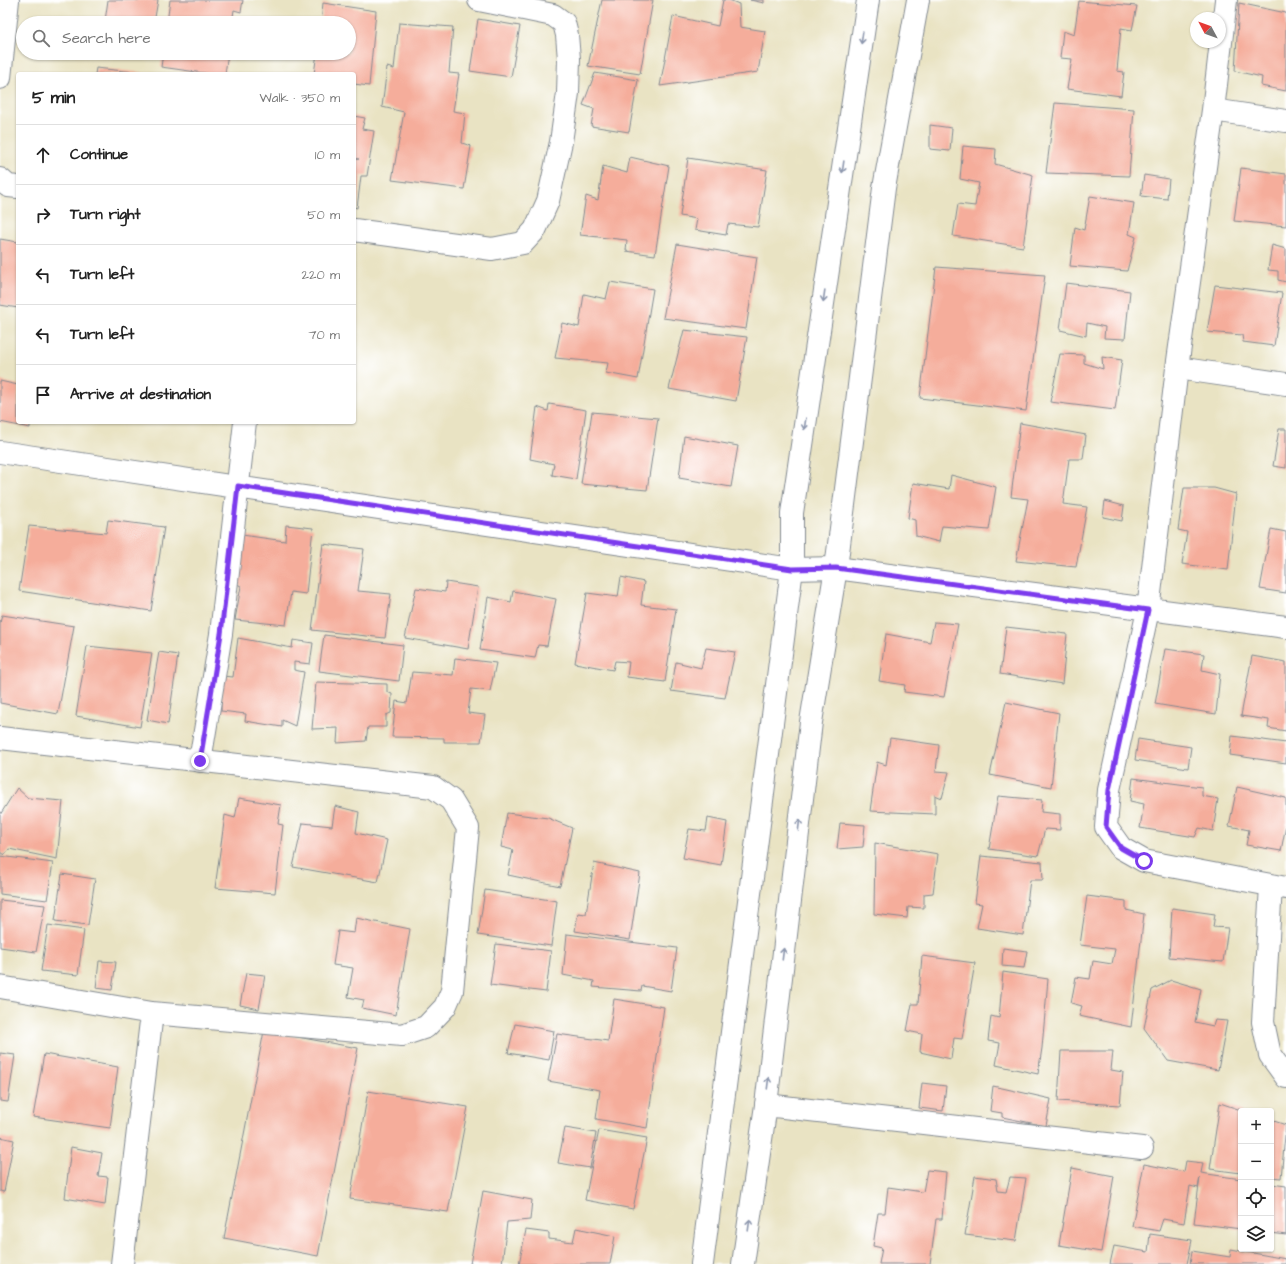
<!DOCTYPE html>
<html lang="en">
<head>
<meta charset="utf-8">
<style>
	body { margin:0; font-family:"Architects Daughter",sans-serif; background:#f2f2f2; color:#222 }
	.controls { position:absolute; right:12px; bottom:12px; display:grid; overflow:hidden; border-radius:4px; box-shadow:0 1px 3px #0004 }
	.controls button { width:36px; height:36px; display:grid; place-items:center; padding:0; border:0; border-bottom:1px solid #e0e0e0; background:#fff; color:#222; font:20px sans-serif }
	.compass { position:absolute; left:1190px; top:12px; width:36px; height:36px; border-radius:50%; background:#fff; box-shadow:0 1px 3px #0004; rotate:311deg }
	.stop { position:absolute; width:12px; height:12px; margin:-9px; border:3px solid #7c3aed; border-radius:50%; background:#fff }
	.stop.end { background:#7c3aed; border-color:#fff; box-shadow:0 1px 4px #0008 }
	.list { margin:0; padding:0; list-style:none }
	h2 { display:flex; justify-content:space-between; align-items:center; height:52px; margin:0; padding:0 16px; font-size:17px }
	h2 small { font-size:13px; font-weight:400; color:#767676 }
	.list li { display:grid; grid-template-columns:26px 1fr auto; gap:12px; align-items:center; box-sizing:border-box; height:60px; padding:0 16px; border-top:1px solid #e0e0e0 }
	.list b { display:block; font-size:15px; white-space:nowrap }
	.list em { font-size:13px; font-style:normal; color:#767676 }
	.icon { flex:none; width:22px; height:22px; fill:none; stroke:currentColor; stroke-width:2; stroke-linecap:round; stroke-linejoin:round }
	.map { position:relative; flex:none; width:1286px; height:1264px; overflow:hidden }
	.search { position:absolute; background:#fff; box-shadow:0 1px 3px #0004; left:16px; top:16px; width:340px; height:44px; display:flex; align-items:center; gap:10px; box-sizing:border-box; padding:0 14px; border-radius:22px; color:#767676; font-size:15px }
	.panel { position:absolute; background:#fff; box-shadow:0 1px 3px #0004; left:16px; top:72px; width:340px; height:352px; border-radius:4px }
	.map>svg:first-child { display:block }
	.building { fill:#f5ad9b }
	.lines { fill:none; stroke-linecap:round; stroke-linejoin:round }
	.minor-casing { stroke:#828990; stroke-width:24 }
	.secondary-casing { stroke:#828990; stroke-width:24 }
	.minor { stroke:#fff; stroke-width:22 }
	.secondary { stroke:#fff; stroke-width:22 }
	.oneway { stroke:#8d97ae }
	.route { stroke:#7c3aed; stroke-width:5 }
</style>
</head>
<body>
<div class="map">
<svg width="1286" height="1264" viewBox="0 0 1286 1264">
	<rect width="100%" height="100%" fill="#fff"/>
	<filter id="ink" filterUnits="userSpaceOnUse"><feTurbulence type="fractalNoise" baseFrequency=".025" numOctaves="2"/><feDisplacementMap in="SourceGraphic" scale="8" xChannelSelector="R" yChannelSelector="G"/><feConvolveMatrix kernelMatrix="1 2 1 2 8 2 1 2 1" color-interpolation-filters="sRGB"/></filter>
	<filter id="wash" filterUnits="userSpaceOnUse"><feTurbulence type="fractalNoise" baseFrequency=".012" numOctaves="4" result="noise"/><feDisplacementMap in="SourceGraphic" scale="16" xChannelSelector="R" yChannelSelector="G"/><feGaussianBlur stdDeviation="0.9" result="paint"/><feColorMatrix in="noise" values="0 0 0 0 0 0 0 0 0 0 0 0 0 0 0 0 0 1.4 0 .05"/><feComposite in="paint" operator="in"/></filter>
	<g filter="url(#wash)">
		<rect width="100%" height="100%" fill="#e9e3c3"/>
		<g id="blocks">
			<!-- building -->
			<path class="building" d="M 108,0 L 158,0 L 154,23 L 105,21 Z
				M 170,0 L 243,0 L 241,12 L 234,10 L 232,23 L 167,23 Z
				M 602,0 L 653,0 L 640,74 L 588,66 Z
				M 723,0 L 729,0 L 739,4 L 740,27 L 765,31 L 758,72 L 660,86 L 673,16 L 718,26 Z
				M 750,0 L 764,0 L 764,3 Z
				M 1079,1 L 1137,6 L 1132,30 L 1121,28 L 1117,71 L 1124,72 L 1121,96 L 1067,89 L 1072,59 L 1060,58 L 1063,31 L 1074,35 Z
				M 323,3 L 376,11 L 369,86 L 354,84 L 354,74 L 314,74 L 317,53 L 349,53 L 349,23 L 321,23 Z
				M 1239,3 L 1286,13 L 1286,91 L 1261,86 L 1262,77 L 1235,71 Z
				M 478,19 L 520,26 L 511,77 L 470,71 Z
				M 399,23 L 453,27 L 449,73 L 459,74 L 453,111 L 465,113 L 462,143 L 471,146 L 464,189 L 392,180 L 404,112 L 382,107 L 387,67 L 394,69 Z
				M 163,53 L 228,53 L 225,74 L 211,74 L 161,67 Z
				M 96,68 L 143,73 L 143,74 L 95,74 Z
				M 595,73 L 638,80 L 629,132 L 591,126 L 594,109 L 583,105 Z
				M 1055,103 L 1134,109 L 1129,176 L 1046,173 Z
				M 354,116 L 365,118 L 362,129 L 374,131 L 367,176 L 361,176 L 357,208 L 354,207 L 354,159 L 359,159 L 354,159 Z
				M 930,125 L 952,128 L 950,151 L 930,149 Z
				M 963,146 L 996,149 L 995,164 L 1033,175 L 1023,247 L 953,236 L 958,204 L 975,206 L 979,183 L 960,179 Z
				M 630,157 L 669,166 L 655,255 L 626,251 L 627,240 L 580,235 L 586,196 L 598,200 L 603,166 L 627,173 Z
				M 688,158 L 767,170 L 758,227 L 728,224 L 726,235 L 695,230 L 697,219 L 680,216 Z
				M 1241,168 L 1286,174 L 1286,226 L 1234,221 Z
				M 1144,175 L 1169,179 L 1167,199 L 1141,196 Z
				M 1090,196 L 1134,203 L 1129,234 L 1136,237 L 1127,271 L 1070,266 L 1075,227 L 1084,230 Z
				M 0,239 L 18,242 L 18,308 L 0,305 Z
				M 677,244 L 757,257 L 746,329 L 663,318 Z
				M 1272,245 L 1286,249 L 1286,282 L 1278,280 L 1278,271 L 1268,270 Z
				M 936,267 L 1045,275 L 1026,411 L 920,398 Z
				M 610,282 L 653,289 L 638,379 L 606,373 L 608,363 L 555,358 L 562,323 L 579,327 L 584,294 L 606,299 Z
				M 1066,283 L 1130,291 L 1125,339 L 1104,338 L 1105,327 L 1087,323 L 1086,336 L 1060,330 Z
				M 1215,285 L 1282,293 L 1274,346 L 1243,342 L 1242,335 L 1207,332 Z
				M 684,330 L 747,337 L 736,401 L 669,389 Z
				M 1060,354 L 1084,355 L 1084,363 L 1103,369 L 1102,357 L 1122,360 L 1115,410 L 1050,402 Z
				M 0,381 L 18,385 L 18,422 L 30,422 L 30,428 L 0,422 Z
				M 549,404 L 586,410 L 576,479 L 552,475 L 554,464 L 530,459 L 537,407 L 548,411 Z
				M 592,412 L 658,418 L 647,490 L 581,484 Z
				M 1020,423 L 1086,435 L 1083,459 L 1069,459 L 1063,504 L 1087,507 L 1076,567 L 1016,561 L 1028,499 L 1011,497 Z
				M 1279,429 L 1286,429 L 1286,468 L 1273,466 Z
				M 684,436 L 738,446 L 731,487 L 679,478 Z
				M 951,475 L 996,487 L 989,530 L 942,526 L 939,542 L 916,536 L 915,520 L 908,518 L 913,483 L 949,489 Z
				M 1184,488 L 1214,488 L 1236,494 L 1228,570 L 1182,564 L 1187,532 L 1178,530 Z
				M 1105,501 L 1124,506 L 1122,521 L 1103,517 Z
				M 108,520 L 164,527 L 151,611 L 19,591 L 29,526 L 106,533 Z
				M 286,525 L 313,528 L 306,594 L 291,592 L 286,625 L 235,620 L 241,586 L 235,583 L 242,535 L 285,541 Z
				M 1271,529 L 1286,532 L 1286,593 L 1260,589 Z
				M 323,544 L 364,549 L 358,591 L 391,594 L 385,638 L 312,630 Z
				M 621,577 L 644,582 L 641,605 L 676,609 L 665,682 L 627,677 L 629,662 L 615,661 L 613,670 L 575,663 L 587,593 L 618,597 Z
				M 446,582 L 478,587 L 468,649 L 405,638 L 416,588 L 445,592 Z
				M 513,591 L 556,599 L 547,646 L 538,645 L 535,658 L 480,650 L 488,597 L 511,602 Z
				M 2,615 L 74,626 L 58,714 L 0,703 L 0,623 Z
				M 934,622 L 958,624 L 944,697 L 904,692 L 905,685 L 879,681 L 886,634 L 930,642 Z
				M 1006,627 L 1067,634 L 1062,684 L 1000,674 Z
				M 324,635 L 403,645 L 399,681 L 319,671 Z
				M 238,638 L 292,648 L 293,640 L 313,643 L 310,664 L 294,662 L 294,670 L 304,672 L 295,726 L 282,720 L 282,727 L 245,721 L 246,714 L 221,711 L 222,676 L 233,677 Z
				M 87,646 L 152,653 L 140,727 L 76,716 Z
				M 706,648 L 735,652 L 725,698 L 671,691 L 676,662 L 701,668 Z
				M 1165,649 L 1204,654 L 1202,670 L 1220,674 L 1216,714 L 1155,704 Z
				M 159,652 L 178,655 L 168,724 L 147,720 Z
				M 1252,656 L 1286,662 L 1286,731 L 1268,728 L 1269,720 L 1241,716 Z
				M 455,658 L 496,663 L 490,691 L 471,689 L 468,713 L 485,715 L 481,742 L 444,742 L 444,738 L 392,737 L 396,701 L 407,703 L 412,672 L 453,675 Z
				M 316,682 L 387,684 L 387,692 L 392,694 L 391,713 L 386,715 L 386,727 L 368,727 L 366,741 L 337,743 L 338,728 L 312,729 Z
				M 1006,702 L 1059,713 L 1051,787 L 990,775 Z
				M 1232,736 L 1286,743 L 1286,763 L 1230,755 Z
				M 890,738 L 939,745 L 936,771 L 949,772 L 942,798 L 935,795 L 935,814 L 870,811 L 877,762 L 886,765 Z
				M 1138,739 L 1191,747 L 1188,768 L 1135,760 Z
				M 1133,778 L 1202,787 L 1202,796 L 1218,799 L 1213,831 L 1199,828 L 1195,837 L 1140,828 L 1144,804 L 1130,801 Z
				M 1237,787 L 1286,798 L 1286,825 L 1281,851 L 1246,845 L 1249,830 L 1229,826 Z
				M 17,788 L 28,798 L 63,801 L 57,859 L 9,849 L 4,855 L 0,852 L 0,815 Z
				M 998,796 L 1042,800 L 1041,812 L 1060,814 L 1060,830 L 1045,829 L 1038,856 L 989,849 Z
				M 239,798 L 281,805 L 278,824 L 283,825 L 275,893 L 215,888 L 225,815 L 235,818 Z
				M 335,806 L 359,812 L 356,833 L 387,840 L 378,882 L 293,867 L 303,823 L 332,826 Z
				M 507,813 L 548,818 L 572,828 L 560,886 L 508,875 L 513,850 L 501,847 Z
				M 708,818 L 727,822 L 721,865 L 683,858 L 689,829 L 706,831 Z
				M 840,823 L 865,825 L 863,847 L 837,849 Z
				M 875,843 L 938,854 L 933,893 L 924,894 L 924,908 L 908,907 L 907,918 L 874,914 Z
				M 0,856 L 53,863 L 47,900 L 0,894 Z
				M 981,856 L 1042,862 L 1043,880 L 1030,880 L 1023,935 L 977,928 L 982,904 L 975,903 Z
				M 594,863 L 640,873 L 630,940 L 575,931 L 578,913 L 586,914 Z
				M 62,874 L 95,879 L 88,925 L 55,921 Z
				M 485,890 L 557,901 L 551,946 L 478,935 Z
				M 1087,896 L 1126,901 L 1126,910 L 1144,914 L 1131,1027 L 1079,1016 L 1082,1006 L 1071,1003 L 1076,977 L 1090,979 L 1093,961 L 1112,964 L 1115,949 L 1080,945 Z
				M 0,900 L 45,905 L 36,952 L 0,947 Z
				M 1172,908 L 1215,914 L 1213,927 L 1228,928 L 1223,962 L 1169,957 Z
				M 356,918 L 410,929 L 396,1015 L 362,1008 L 364,1000 L 348,997 L 353,968 L 333,965 L 338,931 L 354,933 Z
				M 48,925 L 84,930 L 78,975 L 41,971 Z
				M 567,934 L 677,948 L 671,991 L 642,986 L 641,991 L 593,987 L 594,981 L 563,975 Z
				M 496,944 L 551,951 L 546,992 L 490,985 Z
				M 1003,948 L 1027,951 L 1024,968 L 1002,966 Z
				M 922,956 L 975,963 L 962,1039 L 954,1038 L 951,1059 L 920,1052 L 922,1034 L 907,1031 L 912,1004 L 918,1004 Z
				M 99,961 L 116,962 L 112,990 L 96,988 Z
				M 1003,972 L 1048,979 L 1042,1048 L 1038,1074 L 996,1065 L 1000,1043 L 988,1041 L 991,1016 L 999,1018 Z
				M 246,973 L 265,975 L 259,1009 L 240,1005 Z
				M 1171,980 L 1201,989 L 1195,1022 L 1213,1026 L 1215,1020 L 1227,1021 L 1218,1070 L 1168,1061 L 1144,1028 L 1152,990 Z
				M 614,999 L 664,1007 L 647,1128 L 596,1119 L 600,1090 L 548,1081 L 557,1034 L 608,1041 Z
				M 515,1024 L 554,1031 L 549,1060 L 508,1053 Z
				M 264,1031 L 358,1048 L 318,1256 L 224,1238 Z
				M 1061,1051 L 1113,1051 L 1111,1070 L 1123,1072 L 1120,1105 L 1058,1101 Z
				M 0,1053 L 15,1055 L 8,1102 L 0,1101 Z
				M 44,1054 L 118,1067 L 110,1128 L 33,1117 Z
				M 922,1083 L 946,1086 L 943,1111 L 919,1108 Z
				M 993,1086 L 1051,1099 L 1046,1126 L 1002,1117 L 1002,1113 L 990,1111 Z
				M 368,1091 L 468,1107 L 448,1212 L 350,1199 Z
				M 1220,1103 L 1244,1111 L 1241,1111 L 1241,1173 L 1210,1169 Z
				M 1271,1120 L 1286,1125 L 1281,1178 L 1271,1177 Z
				M 565,1128 L 596,1133 L 590,1168 L 558,1163 Z
				M 599,1130 L 647,1138 L 633,1209 L 585,1200 Z
				M 0,1137 L 14,1140 L 4,1192 L 0,1191 Z
				M 71,1147 L 102,1153 L 98,1176 L 108,1177 L 105,1205 L 65,1198 Z
				M 1186,1161 L 1203,1163 L 1201,1173 L 1241,1179 L 1241,1229 L 1194,1223 L 1200,1177 L 1198,1188 L 1190,1186 L 1184,1223 L 1163,1219 L 1159,1231 L 1132,1226 L 1144,1164 L 1184,1172 Z
				M 1072,1168 L 1114,1176 L 1101,1252 L 1059,1245 Z
				M 927,1170 L 946,1172 L 942,1219 L 936,1219 L 930,1264 L 879,1264 L 882,1248 L 873,1246 L 878,1213 L 885,1213 L 888,1187 L 923,1192 Z
				M 975,1176 L 996,1179 L 998,1191 L 1006,1192 L 1010,1177 L 1026,1178 L 1016,1241 L 965,1235 Z
				M 1271,1184 L 1286,1186 L 1286,1235 L 1271,1233 Z
				M 483,1191 L 532,1200 L 530,1220 L 507,1222 L 502,1264 L 470,1264 Z
				M 576,1228 L 615,1236 L 610,1264 L 519,1264 L 526,1230 L 549,1233 L 549,1239 L 573,1242 Z
				M 1150,1234 L 1192,1240 L 1187,1264 L 1110,1264 L 1114,1246 L 1148,1252 Z
				M 1231,1249 L 1286,1259 L 1286,1264 L 1190,1264 L 1192,1251 L 1230,1257 Z"/>
		</g>
	</g>
	<g filter="url(#ink)">
		<use href="#blocks" fill-opacity="0" stroke="#828990" stroke-width="1"/>
		<g class="lines">
			<!-- minor casing -->
			<g class="minor-casing">
				<path id="minor" d="M 1226,0 L 1213,110 L 1177,368 L 1148,610 L 1109,790 L 1106,827 L 1121,848 L 1144,861 L 1286,888
					M 0,78 L 8,0
					M 1213,110 L 1286,121
					M 0,179 L 8,186 L 18,187
					M 354,230 L 492,249 L 523,243 L 535,230 L 548,201 L 561,142 L 568,93 L 569,59 L 567,35 L 564,23 L 553,15 L 479,0
					M 1177,368 L 1286,384
					M 0,452 L 792,569 L 836,568 L 1286,627
					M 0,738 L 433,787 L 451,800 L 468,828 L 452,991 L 445,1007 L 426,1027 L 402,1035 L 152,1013 L 0,987
					M 200,761 L 221,634 L 245,422
					M 1271,886 L 1263,1022 L 1270,1055 L 1286,1077
					M 766,1105 L 1142,1148
					M 122,1264 L 152,1013"/>
			</g>
			<!-- secondary casing -->
			<g class="secondary-casing">
				<path id="secondary" d="M 702,1264 L 792,569 L 792,513 L 868,0
					M 743,1264 L 766,1105 L 811,722 L 836,568 L 884,188 L 918,0"/>
			</g>
			<!-- minor -->
			<use href="#minor" class="minor"/>
			<!-- secondary -->
			<use href="#secondary" class="secondary"/>
		</g>
		<!-- one-way arrows -->
		<defs><path id="oneway-shaft" d="M-6 0H5M1.5-3L5.5 0L1.5 3" fill="none" stroke-width="1.6" stroke-linecap="round" stroke-linejoin="round"/></defs>
		<g class="oneway">
			<use href="#oneway-shaft" transform="translate(862 38) rotate(98)"/>
			<use href="#oneway-shaft" transform="translate(843 167) rotate(98)"/>
			<use href="#oneway-shaft" transform="translate(824 296) rotate(98)"/>
			<use href="#oneway-shaft" transform="translate(805 424) rotate(98)"/>
			<use href="#oneway-shaft" transform="translate(799 825) rotate(-83)"/>
			<use href="#oneway-shaft" transform="translate(783 954) rotate(-83)"/>
			<use href="#oneway-shaft" transform="translate(768 1083) rotate(-83)"/>
			<use href="#oneway-shaft" transform="translate(749 1225) rotate(-82)"/>
		</g>
	</g>
	<g class="lines" filter="url(#ink)">
		<!-- route -->
		<path class="route" d="M 200,761 L 221,634 L 238,486 L 792,569 L 836,568 L 1148,610 L 1109,790 L 1106,827 L 1121,848 L 1144,861"/>
	</g>
</svg>
<div class="controls">
<button>+</button>
<button>−</button>
<button><svg class="icon" aria-label="locate" viewBox="0 0 24 24"><circle cx="12" cy="12" r="6"/><path d="M12 2v4M12 18v4M2 12h4M18 12h4"/></svg></button>
<button><svg class="icon" aria-label="layers" viewBox="0 0 24 24"><path d="M12 4l9 5-9 5-9-5zM3 14l9 5 9-5"/></svg></button>
</div>
<svg class="compass" viewBox="-18 -18 36 36"><path d="M0-13l5 13h-10z" fill="#e53935"/><path d="M0 13l5-13h-10z" fill="#767676"/></svg>
<div class="stop" style="left:1144px;top:861px"></div>
<div class="stop end" style="left:200px;top:761px"></div>
<div class="search"><svg class="icon" aria-label="search" viewBox="0 0 24 24"><circle cx="10" cy="10" r="6"/><path d="M15 15l6 6"/></svg>Search here</div>
<section class="panel">
<h2>5 min<small>Walk · 350 m</small></h2>
<ul class="list">
<li><svg class="icon" aria-label="ahead" viewBox="0 0 24 24"><path d="M12 20V5M6 11l6-6 6 6"/></svg><div><b>Continue</b></div><em>10 m</em></li>
<li><svg class="icon" aria-label="right" viewBox="0 0 24 24"><path d="M7 20v-9h11M14 6l5 5-5 5"/></svg><div><b>Turn right</b></div><em>50 m</em></li>
<li><svg class="icon" aria-label="left" viewBox="0 0 24 24"><path d="M17 20v-9H6M10 6l-5 5 5 5"/></svg><div><b>Turn left</b></div><em>220 m</em></li>
<li><svg class="icon" aria-label="left" viewBox="0 0 24 24"><path d="M17 20v-9H6M10 6l-5 5 5 5"/></svg><div><b>Turn left</b></div><em>70 m</em></li>
<li><svg class="icon" aria-label="arrive" viewBox="0 0 24 24"><path d="M6 21V4h12l-3 4 3 4H6"/></svg><div><b>Arrive at destination</b></div></li>
</ul>
</section>
</div>
</body>
</html>
